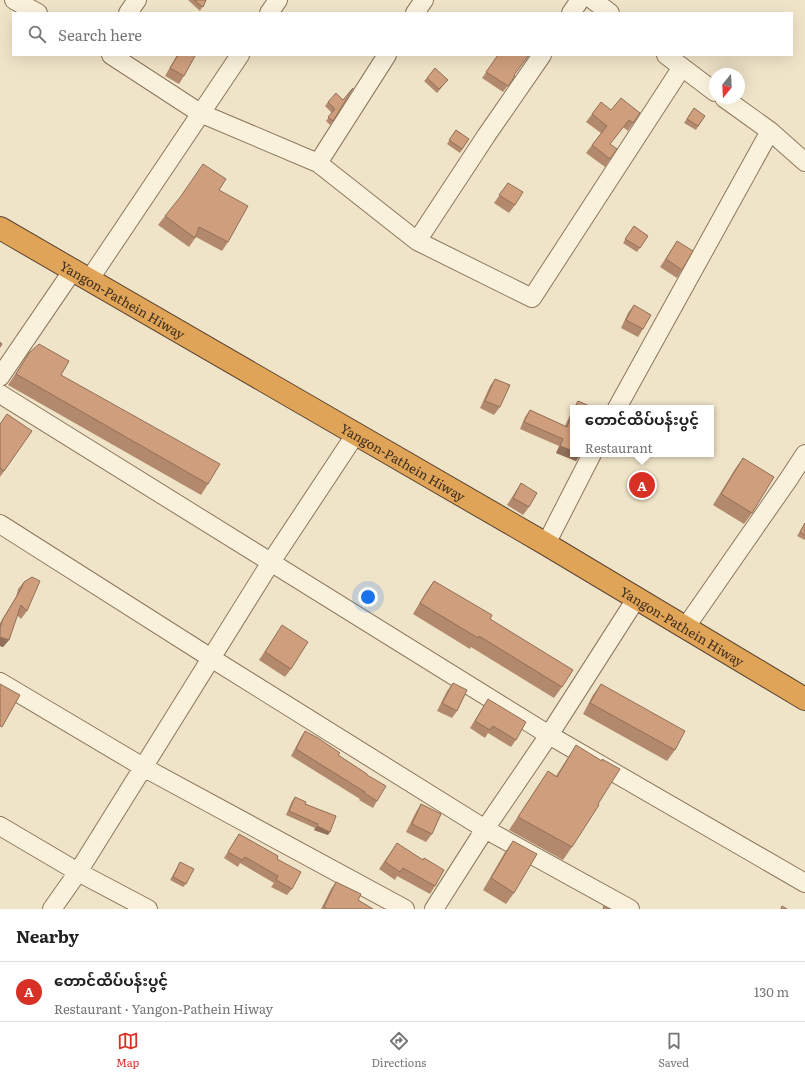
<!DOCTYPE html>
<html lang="en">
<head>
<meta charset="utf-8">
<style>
	body { margin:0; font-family:Literata,"Noto Sans Myanmar",serif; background:#f6f6f6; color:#222 }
	.compass { position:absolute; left:709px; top:68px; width:36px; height:36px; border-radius:50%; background:#fff; box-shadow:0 4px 16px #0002; rotate:198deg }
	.you { position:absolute; left:368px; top:597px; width:14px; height:14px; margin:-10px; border:3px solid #fff; border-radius:50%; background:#1a73e8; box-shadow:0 0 0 6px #1a73e833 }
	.badge { display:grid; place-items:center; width:26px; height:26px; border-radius:50%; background:#d93025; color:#fff; font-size:13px; font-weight:700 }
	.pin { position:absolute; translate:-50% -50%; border:2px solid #fff; box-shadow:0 1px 4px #0006 }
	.popup { position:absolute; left:570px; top:405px; width:144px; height:52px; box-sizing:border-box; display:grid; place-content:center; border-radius:0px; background:#fff; filter:drop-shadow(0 1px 3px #0005); font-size:13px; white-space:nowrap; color:#767676 }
	.popup b { font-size:15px; color:#222 }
	.popup::after { content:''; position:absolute; left:50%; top:100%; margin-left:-8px; border:8px solid transparent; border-top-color:#fff }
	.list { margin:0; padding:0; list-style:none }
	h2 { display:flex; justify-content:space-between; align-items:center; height:52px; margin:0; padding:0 16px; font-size:17px }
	h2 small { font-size:13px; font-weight:400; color:#767676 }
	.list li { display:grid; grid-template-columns:26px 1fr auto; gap:12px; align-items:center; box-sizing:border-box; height:60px; padding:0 16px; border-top:1px solid #e0e0e0 }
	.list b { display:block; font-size:15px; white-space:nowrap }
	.list p { margin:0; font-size:13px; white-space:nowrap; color:#767676 }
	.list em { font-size:13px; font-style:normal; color:#767676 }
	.icon { flex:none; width:22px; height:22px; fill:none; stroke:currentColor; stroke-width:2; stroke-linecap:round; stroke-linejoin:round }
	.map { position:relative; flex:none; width:805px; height:909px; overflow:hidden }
	.search { position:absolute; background:#fff; box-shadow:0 4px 16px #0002; left:12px; right:12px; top:12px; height:44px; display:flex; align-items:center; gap:10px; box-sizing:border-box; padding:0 14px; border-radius:0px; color:#767676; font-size:15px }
	.sheet { height:112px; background:#fff }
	nav { display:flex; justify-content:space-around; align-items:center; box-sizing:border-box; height:56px; border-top:1px solid #e0e0e0; background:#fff; font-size:11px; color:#767676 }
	nav a { display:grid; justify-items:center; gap:2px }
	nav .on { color:#d93025 }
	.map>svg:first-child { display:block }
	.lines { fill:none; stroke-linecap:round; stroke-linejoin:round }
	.street-casing { stroke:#8d765c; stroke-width:20 }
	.highway-casing { stroke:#5b4430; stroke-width:24 }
	.street { stroke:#faf1dc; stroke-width:18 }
	.highway { stroke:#e0a458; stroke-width:22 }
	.wall { fill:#b2896c }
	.shaded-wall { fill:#916f58 }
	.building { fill:#cf9f7d; stroke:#916f58 }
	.labels { text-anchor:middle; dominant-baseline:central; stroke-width:3; stroke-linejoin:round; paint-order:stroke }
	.street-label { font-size:13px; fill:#3d2e20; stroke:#f7eed8 }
</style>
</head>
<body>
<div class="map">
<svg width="805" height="909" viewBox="0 0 805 909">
	<rect width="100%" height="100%" fill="#f0e4c8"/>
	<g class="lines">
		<!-- street casing -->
		<g class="street-casing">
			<path id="street" d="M 14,0 L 38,13
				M 593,0 L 610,13
				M 128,13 L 137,0
				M 269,13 L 278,0
				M 415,13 L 424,0
				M 571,13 L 580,0
				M 111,55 L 200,113 L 318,163 L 417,241 L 532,298 L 682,67
				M 666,55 L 715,92
				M 724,98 L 770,131 L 805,162
				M 318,163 L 387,55
				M 417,241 L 486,136 L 542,55
				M 89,280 L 240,55
				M 0,377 L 73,270
				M 0,394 L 549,735 L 805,883
				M 617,408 L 770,131
				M 0,524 L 211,658 L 485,829 L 630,909
				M 546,544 L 592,454
				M 685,628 L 788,480 L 805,454
				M 0,682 L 143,767 L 405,909
				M 0,826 L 78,872 L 148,909
				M 52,909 L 78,872 L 271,562 L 355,435
				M 434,909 L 485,829 L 549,735 L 636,599"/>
		</g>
		<!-- highway casing -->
		<g class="highway-casing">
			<g id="highway">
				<path id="s1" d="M 0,228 L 546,544 L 805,699"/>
			</g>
		</g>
		<!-- street -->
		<use href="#street" class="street"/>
		<!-- highway -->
		<use href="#highway" class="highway"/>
	</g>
	<!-- wall -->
	<path class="wall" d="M 188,0 L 206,0 L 200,11 Z
		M 177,55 L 193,55 L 184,76 L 179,84 L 165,76 Z
		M 498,55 L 529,55 L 514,75 L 515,76 L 503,92 L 482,78 Z
		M 427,78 L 448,80 L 437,93 L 424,81 Z
		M 343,100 L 333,121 L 330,125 L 326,121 L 332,113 L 325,106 L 328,102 Z
		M 694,108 L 705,116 L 696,130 L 684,123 Z
		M 611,110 L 640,113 L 628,131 L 623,127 L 610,144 L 617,149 L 605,167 L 586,153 L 601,133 L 586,122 L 592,114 Z
		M 456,130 L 469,139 L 460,153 L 447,144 Z
		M 508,183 L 515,205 L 509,213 L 494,203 Z
		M 219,190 L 228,242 L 222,251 L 196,237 L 189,247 L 158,225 L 165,216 Z
		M 634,226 L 648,236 L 637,252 L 623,243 Z
		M 677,241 L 682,270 L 677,278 L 660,267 Z
		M 634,305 L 643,329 L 638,337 L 621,328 L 628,313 Z
		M 29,353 L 208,484 L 201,495 L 8,385 Z
		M 495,379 L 500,407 L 494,415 L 480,408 L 490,386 Z
		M 578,401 L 594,408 L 573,408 L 573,454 L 576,461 L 556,453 L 559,446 L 520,429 L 525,417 L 530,410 L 565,426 L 573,408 Z
		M 0,424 L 32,431 L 0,477 Z
		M 743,458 L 752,513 L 744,524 L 713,505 L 735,469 Z
		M 521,483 L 529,507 L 523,515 L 507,505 Z
		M 805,523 L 805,540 L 797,536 Z
		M 434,581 L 562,687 L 554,698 L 471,647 L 470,649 L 413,614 L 426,592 Z
		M 24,582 L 27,611 L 21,619 L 17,615 L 9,640 L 3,647 L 0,646 L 0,623 L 16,597 L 18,589 Z
		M 277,633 L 291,669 L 285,677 L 259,660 Z
		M 453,683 L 457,711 L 452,718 L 437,711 L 447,691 Z
		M 601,684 L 675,750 L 667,761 L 583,714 L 593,695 Z
		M 488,699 L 516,740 L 511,747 L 488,733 L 485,738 L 470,728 Z
		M 305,731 L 338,755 L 367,775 L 377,801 L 373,808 L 359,800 L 360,799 L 291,756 L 301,737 Z
		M 576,745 L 572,847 L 563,860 L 509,830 L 548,771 L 556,776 Z
		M 295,797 L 305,804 L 328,835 L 314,830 L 315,828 L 286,815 L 292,801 Z
		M 421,804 L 432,834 L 426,842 L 406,832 L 416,812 Z
		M 239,834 L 277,859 L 292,889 L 287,895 L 271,887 L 274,883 L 240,863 L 238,867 L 224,858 Z
		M 513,841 L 514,893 L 506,904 L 483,890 L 505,852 Z
		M 397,843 L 435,886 L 430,894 L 397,876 L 395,880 L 379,869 Z
		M 180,862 L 186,884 L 183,887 L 170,880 L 178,866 Z
		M 336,882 L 358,900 L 373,909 L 321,909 L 331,889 Z"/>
	<!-- shaded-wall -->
	<path class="shaded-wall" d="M 560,446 L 573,451 L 573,454 L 581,454 L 576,461 L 556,453 Z
		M 0,637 L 9,640 L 3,647 L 0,646 Z
		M 317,826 L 330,832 L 328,835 L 314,830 Z"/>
	<!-- building -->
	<path class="building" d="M 194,0 L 206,0 L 203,7 Z
		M 178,55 L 193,55 L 195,56 L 184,76 L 170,68 Z
		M 498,55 L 529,55 L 514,75 L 515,76 L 508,86 L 486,72 Z
		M 435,68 L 448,80 L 439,89 L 427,78 Z
		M 353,88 L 333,121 L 328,117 L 335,109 L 328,102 L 336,93 L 343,100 Z
		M 621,98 L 640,113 L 633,123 L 629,120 L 610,144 L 617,149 L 610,159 L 592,145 L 607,126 L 592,114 L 601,102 L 611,110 Z
		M 694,108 L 705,116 L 698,126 L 687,119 Z
		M 456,130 L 469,139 L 462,149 L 449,140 Z
		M 203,164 L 226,179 L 219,190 L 248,206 L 228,242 L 199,227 L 195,238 L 165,216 L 181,196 Z
		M 508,183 L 523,192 L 515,205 L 499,195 Z
		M 634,226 L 648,236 L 640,248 L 625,239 Z
		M 677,241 L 693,251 L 682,270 L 666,259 Z
		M 634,305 L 651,315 L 643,329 L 626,320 Z
		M 0,342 L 2,344 L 0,347 Z
		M 39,344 L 69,361 L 61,375 L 220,464 L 208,484 L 16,374 L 29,353 Z
		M 495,379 L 510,385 L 500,407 L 485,401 Z
		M 578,401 L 594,408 L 575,408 Z
		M 530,410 L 567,427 L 573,412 L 573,451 L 560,446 L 563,439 L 524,422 Z
		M 7,414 L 32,431 L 4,471 L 0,468 L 0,424 Z
		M 743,458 L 774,477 L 752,513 L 721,494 Z
		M 521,483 L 537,493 L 529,507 L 513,498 Z
		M 805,523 L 805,535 L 800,532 Z
		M 32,577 L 40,581 L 27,611 L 21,605 L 9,640 L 0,637 L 0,628 L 3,619 L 21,589 L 24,582 Z
		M 434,581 L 492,615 L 490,619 L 573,670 L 562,687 L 479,636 L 478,638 L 420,603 Z
		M 282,625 L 308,642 L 291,669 L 265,652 Z
		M 453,683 L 467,690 L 457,711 L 442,703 Z
		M 0,684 L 20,695 L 2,727 L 0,726 Z
		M 601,684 L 685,731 L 675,750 L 590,703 Z
		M 488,699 L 526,722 L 516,740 L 493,726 L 490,730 L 475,721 Z
		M 305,731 L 318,738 L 340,753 L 338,755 L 367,774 L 367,775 L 386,786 L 377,801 L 364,793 L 365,792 L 296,749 Z
		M 576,745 L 602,761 L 602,759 L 620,769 L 598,804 L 599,805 L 572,847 L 518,817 L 548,771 L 557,777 Z
		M 295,797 L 306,802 L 305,804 L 336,816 L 330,832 L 317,826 L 318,824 L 289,811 Z
		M 421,804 L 441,814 L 432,834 L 412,824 Z
		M 239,834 L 278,856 L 277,859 L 301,872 L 292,889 L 276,880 L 278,876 L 245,857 L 242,860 L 228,852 Z
		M 513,841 L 537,854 L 514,893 L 491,878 Z
		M 397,843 L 423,860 L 424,858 L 444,870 L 435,886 L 403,868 L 400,872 L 385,862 Z
		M 180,862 L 194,869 L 186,884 L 173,877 Z
		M 336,882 L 361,894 L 358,900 L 373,909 L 327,909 L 324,907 Z
		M 604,906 L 610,909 L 603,909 Z
		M 782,906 L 787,909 L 781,909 Z"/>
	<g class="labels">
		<!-- street labels -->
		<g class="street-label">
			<text stroke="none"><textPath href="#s1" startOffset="142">Yangon-Pathein Hiway</textPath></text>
			<text stroke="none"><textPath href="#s1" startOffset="466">Yangon-Pathein Hiway</textPath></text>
			<text stroke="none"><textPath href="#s1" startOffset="790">Yangon-Pathein Hiway</textPath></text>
		</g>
	</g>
</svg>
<svg class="compass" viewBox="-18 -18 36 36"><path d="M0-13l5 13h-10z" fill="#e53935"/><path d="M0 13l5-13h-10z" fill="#767676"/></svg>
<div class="you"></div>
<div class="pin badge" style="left:642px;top:485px">A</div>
<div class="popup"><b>တောင်ထိပ်ပန်းပွင့်</b>Restaurant</div>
<div class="search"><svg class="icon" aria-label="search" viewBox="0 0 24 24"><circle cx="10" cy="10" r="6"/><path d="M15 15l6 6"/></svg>Search here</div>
</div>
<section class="sheet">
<h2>Nearby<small></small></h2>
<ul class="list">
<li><span class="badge">A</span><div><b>တောင်ထိပ်ပန်းပွင့်</b><p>Restaurant · Yangon-Pathein Hiway</p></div><em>130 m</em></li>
</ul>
</section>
<nav>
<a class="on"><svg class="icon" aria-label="map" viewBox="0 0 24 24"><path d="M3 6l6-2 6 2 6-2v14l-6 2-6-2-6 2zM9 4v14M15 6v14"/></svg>Map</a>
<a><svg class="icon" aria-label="directions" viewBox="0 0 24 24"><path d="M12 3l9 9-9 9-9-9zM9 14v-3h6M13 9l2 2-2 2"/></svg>Directions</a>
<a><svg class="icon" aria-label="saved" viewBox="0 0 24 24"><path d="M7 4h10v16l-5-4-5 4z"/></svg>Saved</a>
</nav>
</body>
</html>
